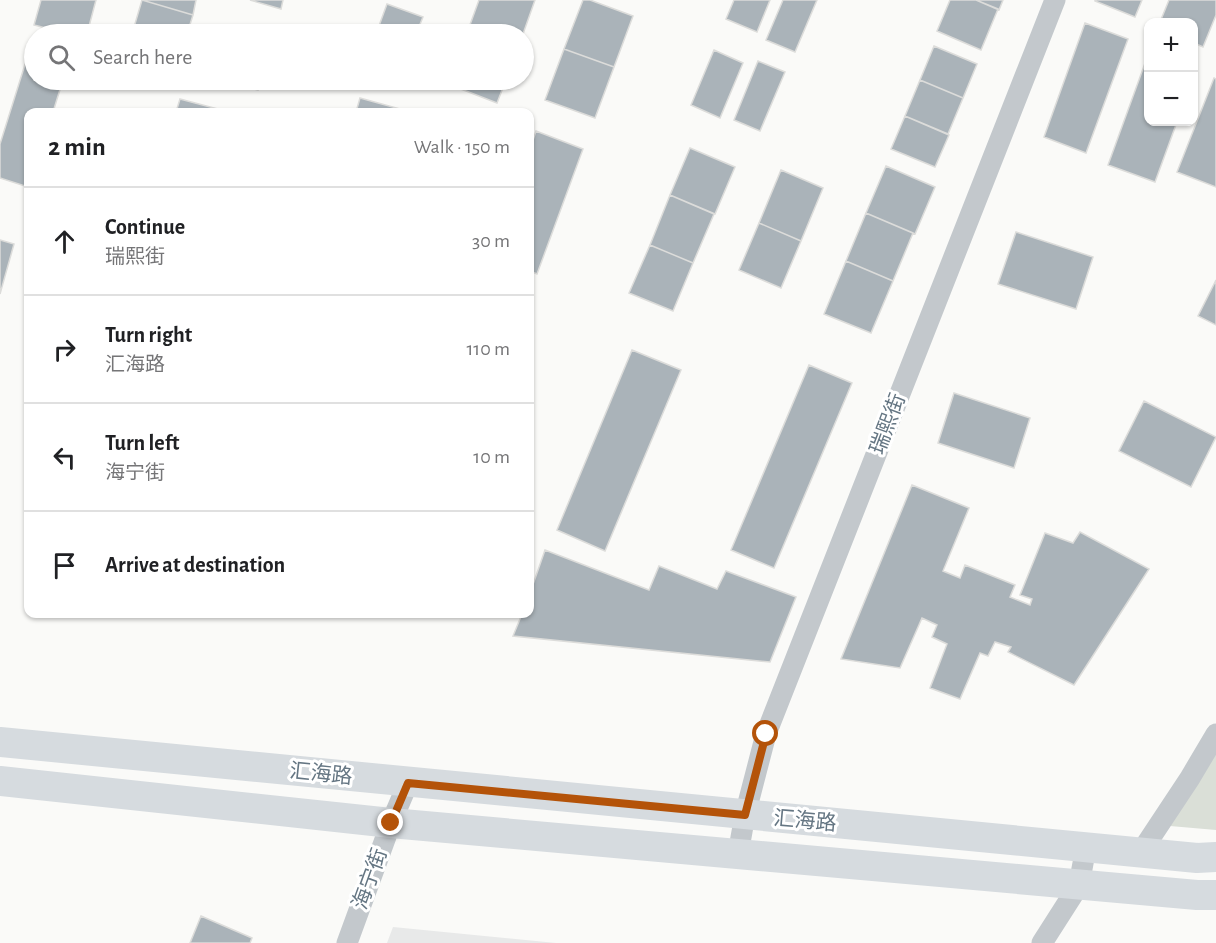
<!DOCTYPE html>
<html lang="en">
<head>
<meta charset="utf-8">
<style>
	body { margin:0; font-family:"Alegreya Sans","Noto Sans SC",sans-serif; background:#f2f2f2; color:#202124 }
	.controls { position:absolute; right:18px; top:18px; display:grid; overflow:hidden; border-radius:12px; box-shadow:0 2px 4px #0004 }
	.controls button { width:54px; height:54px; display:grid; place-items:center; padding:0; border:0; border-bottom:2px solid #e0e0e0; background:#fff; color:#202124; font:30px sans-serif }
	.stop { position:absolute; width:18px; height:18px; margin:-14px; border:4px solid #b45309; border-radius:50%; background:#fff }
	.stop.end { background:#b45309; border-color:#fff; box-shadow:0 2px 6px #0008 }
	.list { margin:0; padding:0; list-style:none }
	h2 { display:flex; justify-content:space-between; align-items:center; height:78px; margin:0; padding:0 24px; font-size:26px }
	h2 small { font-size:20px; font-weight:400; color:#757577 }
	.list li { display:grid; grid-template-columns:39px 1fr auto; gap:18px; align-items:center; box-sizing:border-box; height:108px; padding:0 24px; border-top:2px solid #e0e0e0 }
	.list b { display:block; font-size:22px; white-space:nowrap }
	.list p { margin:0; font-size:20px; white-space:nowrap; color:#757577 }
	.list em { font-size:20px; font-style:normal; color:#757577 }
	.icon { flex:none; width:33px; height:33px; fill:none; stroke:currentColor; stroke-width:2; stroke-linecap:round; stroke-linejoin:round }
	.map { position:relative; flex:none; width:1216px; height:943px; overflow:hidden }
	.search { position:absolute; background:#fff; box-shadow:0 2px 4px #0004; left:24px; top:24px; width:510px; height:66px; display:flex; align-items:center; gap:15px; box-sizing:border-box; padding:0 21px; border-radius:33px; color:#757577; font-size:22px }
	.panel { position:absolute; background:#fff; box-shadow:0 2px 4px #0004; left:24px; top:108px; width:510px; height:510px; border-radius:12px }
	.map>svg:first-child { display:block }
	.built { fill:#e8e9e9 }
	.green { fill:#dadfd7 }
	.building { fill:#aab3b9; stroke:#dcdcda; stroke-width:1.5 }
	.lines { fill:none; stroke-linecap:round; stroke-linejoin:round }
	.street { stroke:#c3c8cc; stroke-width:21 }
	.secondary { stroke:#d6dbdf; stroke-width:30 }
	.route { stroke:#b45309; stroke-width:8 }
	.labels { text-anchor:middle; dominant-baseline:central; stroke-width:6; stroke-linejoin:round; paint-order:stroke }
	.street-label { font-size:21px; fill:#657683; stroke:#fff }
</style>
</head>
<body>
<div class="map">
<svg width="1216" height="943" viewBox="0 0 1216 943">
	<rect width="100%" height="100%" fill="#fafaf8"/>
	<!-- built -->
	<path class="built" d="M 393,927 L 556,943 L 387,943 Z"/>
	<!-- green -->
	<path class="green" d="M 1216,751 L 1216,830 L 1170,826 Z"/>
	<!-- building -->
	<path class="building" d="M 41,0 L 96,0 L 87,34 L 70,34 L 34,25 Z
		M 142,0 L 193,15 L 187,34 L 132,34 Z
		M 142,0 L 196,0 L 193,15 Z
		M 250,0 L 283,0 L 281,9 Z
		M 479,0 L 535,0 L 523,34 L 471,34 L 467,33 Z
		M 583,0 L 590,0 L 633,16 L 614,67 L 564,49 Z
		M 734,0 L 770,0 L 757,32 L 726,19 Z
		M 783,0 L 817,0 L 795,52 L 766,40 Z
		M 950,0 L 976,0 L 998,9 L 981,50 L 937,31 Z
		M 976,0 L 1003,0 L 999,10 Z
		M 1095,0 L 1142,0 L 1135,17 L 1095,1 Z
		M 1169,0 L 1216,0 L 1216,15 L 1203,47 L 1194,43 L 1194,22 L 1160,22 Z
		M 387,4 L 423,17 L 416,34 L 376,34 Z
		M 1085,23 L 1128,39 L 1086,153 L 1044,137 Z
		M 237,25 L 272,34 L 235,34 Z
		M 934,46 L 977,64 L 963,98 L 920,80 Z
		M 564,49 L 614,67 L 595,118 L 545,100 Z
		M 714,50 L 743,63 L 720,118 L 691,105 Z
		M 1148,55 L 1148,122 L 1177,122 L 1155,182 L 1108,165 Z
		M 27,58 L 34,60 L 34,80 L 63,80 L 53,112 L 28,112 L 28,187 L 0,178 L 0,144 Z
		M 758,61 L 785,72 L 760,131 L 734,120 Z
		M 1214,78 L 1216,79 L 1216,187 L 1177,172 Z
		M 222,80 L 261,80 L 258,90 Z
		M 450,80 L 506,80 L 497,103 L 448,84 Z
		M 920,80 L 963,98 L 948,134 L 905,116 Z
		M 360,98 L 400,109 L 399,112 L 356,112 Z
		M 180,99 L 229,112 L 176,112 Z
		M 905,116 L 949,135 L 935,167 L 891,149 Z
		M 536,131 L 583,149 L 537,274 L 530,271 L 530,149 Z
		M 690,148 L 735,167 L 715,214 L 670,195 Z
		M 886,166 L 935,187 L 915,234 L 866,213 Z
		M 781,170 L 823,188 L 801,241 L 759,223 Z
		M 670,195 L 714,214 L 693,263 L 650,245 Z
		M 866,213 L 913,233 L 893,281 L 846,261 Z
		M 759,223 L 801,241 L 781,288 L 739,270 Z
		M 1016,232 L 1093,257 L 1076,309 L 998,284 Z
		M 0,240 L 14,244 L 0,294 Z
		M 650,245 L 693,263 L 673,311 L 629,293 Z
		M 846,261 L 893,281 L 871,333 L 824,314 Z
		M 1216,280 L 1216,325 L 1198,316 Z
		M 632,350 L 681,370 L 605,551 L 557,530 Z
		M 809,365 L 852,383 L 774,568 L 731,550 Z
		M 954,393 L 1030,418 L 1014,468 L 938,443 Z
		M 1144,401 L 1216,437 L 1191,487 L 1119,451 Z
		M 912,485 L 969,508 L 943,571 L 960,578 L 965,565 L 1015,585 L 1010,597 L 1030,605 L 1032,599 L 1020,595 L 1045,533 L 1073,543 L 1080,532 L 1149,569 L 1074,685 L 1008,652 L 1011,647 L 995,642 L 988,656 L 980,653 L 960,699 L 930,688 L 947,644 L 932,637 L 937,625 L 922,618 L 900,668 L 841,659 Z
		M 545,550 L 649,590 L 659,566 L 717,589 L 726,571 L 796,597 L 770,662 L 513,636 L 522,614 L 530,614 L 530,593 Z
		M 201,916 L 252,938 L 250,943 L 190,943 Z"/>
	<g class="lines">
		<!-- street -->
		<path class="street" d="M 1141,852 L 1190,778 L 1216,734
			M 738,854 L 745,815 L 766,734 L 1055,0
			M 347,943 L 391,823 L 408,783
			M 1042,943 L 1079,885 L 1086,847"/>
		<!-- secondary -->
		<path class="secondary" d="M 0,742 C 399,782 798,820 1197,858 L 1216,857
			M 0,781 L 391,823 L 1197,895 L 1216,895"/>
	</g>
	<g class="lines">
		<!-- route -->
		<path class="route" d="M 391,823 L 408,783 L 745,815 L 766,734"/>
	</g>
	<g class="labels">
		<!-- street labels -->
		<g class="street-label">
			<text transform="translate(888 424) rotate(-69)">瑞熙街</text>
			<text transform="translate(321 774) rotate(6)">汇海路</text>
			<text transform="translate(805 821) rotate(5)">汇海路</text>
			<text transform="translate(370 879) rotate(-70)">海宁街</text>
		</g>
	</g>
</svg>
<div class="controls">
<button>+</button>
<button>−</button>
</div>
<div class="stop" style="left:766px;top:734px"></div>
<div class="stop end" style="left:391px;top:823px"></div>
<div class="search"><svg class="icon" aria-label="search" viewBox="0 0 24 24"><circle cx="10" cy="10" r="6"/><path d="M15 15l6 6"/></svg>Search here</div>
<section class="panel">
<h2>2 min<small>Walk · 150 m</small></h2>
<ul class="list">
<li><svg class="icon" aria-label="ahead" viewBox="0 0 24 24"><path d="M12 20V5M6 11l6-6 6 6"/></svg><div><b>Continue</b><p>瑞熙街</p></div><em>30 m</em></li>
<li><svg class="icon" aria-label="right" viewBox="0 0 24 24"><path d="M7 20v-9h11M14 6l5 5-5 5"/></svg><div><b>Turn right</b><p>汇海路</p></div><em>110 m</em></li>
<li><svg class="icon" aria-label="left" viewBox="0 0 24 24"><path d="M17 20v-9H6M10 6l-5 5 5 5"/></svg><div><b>Turn left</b><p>海宁街</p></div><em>10 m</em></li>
<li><svg class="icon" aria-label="arrive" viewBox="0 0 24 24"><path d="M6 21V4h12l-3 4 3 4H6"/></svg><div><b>Arrive at destination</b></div></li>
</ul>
</section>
</div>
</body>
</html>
